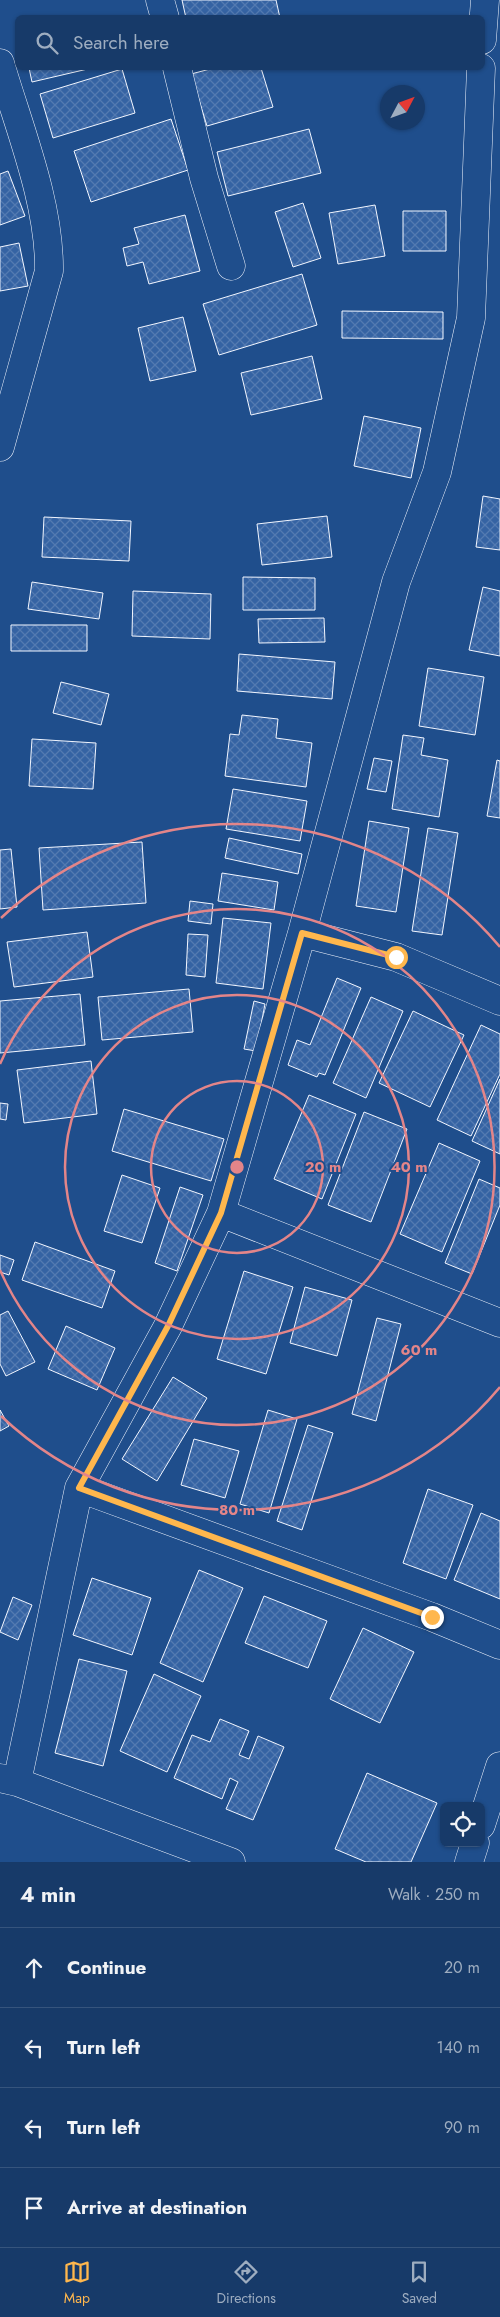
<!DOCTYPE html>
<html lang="en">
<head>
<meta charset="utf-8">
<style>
	body { margin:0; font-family:Jost,sans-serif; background:#244571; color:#f1f3f6 }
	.controls { position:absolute; right:15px; bottom:15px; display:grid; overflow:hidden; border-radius:8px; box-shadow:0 1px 4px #0004 }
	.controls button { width:45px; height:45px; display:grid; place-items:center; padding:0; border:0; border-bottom:1px solid #36547d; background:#173a69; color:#f1f3f6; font:25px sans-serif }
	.compass { position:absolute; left:380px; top:85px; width:45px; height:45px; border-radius:50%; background:#173a69; box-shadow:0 1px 4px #0004; rotate:49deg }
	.stop { position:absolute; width:15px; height:15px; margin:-11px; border:4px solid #ffb74d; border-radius:50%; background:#fff }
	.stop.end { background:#ffb74d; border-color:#fff; box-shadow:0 1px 5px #0008 }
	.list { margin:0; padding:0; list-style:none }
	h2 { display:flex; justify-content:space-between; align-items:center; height:65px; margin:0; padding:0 20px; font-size:21px }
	h2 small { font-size:16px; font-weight:400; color:#9eadc0 }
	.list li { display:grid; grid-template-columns:32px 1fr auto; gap:15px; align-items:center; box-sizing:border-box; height:80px; padding:0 20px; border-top:1px solid #36547d }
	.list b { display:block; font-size:19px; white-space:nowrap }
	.list em { font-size:16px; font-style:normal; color:#9eadc0 }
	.icon { flex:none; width:28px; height:28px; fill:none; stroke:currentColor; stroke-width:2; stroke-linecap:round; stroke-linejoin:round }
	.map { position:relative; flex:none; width:500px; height:1862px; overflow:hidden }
	.search { position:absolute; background:#173a69; box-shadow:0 1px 4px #0004; left:15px; right:15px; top:15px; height:55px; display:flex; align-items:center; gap:12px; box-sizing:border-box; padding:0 18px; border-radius:8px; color:#9eadc0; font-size:19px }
	.sheet { height:385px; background:#173a69 }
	nav { display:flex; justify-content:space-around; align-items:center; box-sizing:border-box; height:70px; border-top:1px solid #36547d; background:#173a69; font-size:14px; color:#9eadc0 }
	nav a { display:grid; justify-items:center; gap:2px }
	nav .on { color:#ffb74d }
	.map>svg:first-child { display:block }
	.building { fill:url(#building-cross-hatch); stroke:#f2f6ff }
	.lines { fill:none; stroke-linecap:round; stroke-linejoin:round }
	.minor-casing { stroke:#f2f6ff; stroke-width:29 }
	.minor { stroke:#1f4e8c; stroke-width:28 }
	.route { stroke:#ffb74d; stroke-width:6 }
	.ring { fill:none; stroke:#e38589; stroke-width:2.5 }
	.centre { fill:#e38589; stroke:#1f4e8c; stroke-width:2.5 }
	.ring-label { font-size:15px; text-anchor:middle; font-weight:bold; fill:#e38589; stroke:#1f4e8c; stroke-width:4; stroke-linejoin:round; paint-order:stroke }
</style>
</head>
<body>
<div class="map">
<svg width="500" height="1862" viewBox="0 0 500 1862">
	<defs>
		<pattern id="building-cross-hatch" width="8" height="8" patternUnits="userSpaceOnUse" patternTransform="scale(1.25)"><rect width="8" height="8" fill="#3563a3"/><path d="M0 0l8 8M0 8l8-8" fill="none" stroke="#537ab1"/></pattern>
	</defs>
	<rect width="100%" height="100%" fill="#1f4e8c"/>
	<!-- building -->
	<path class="building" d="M 182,0 L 276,0 L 280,18 L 186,18 Z
		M 29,68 L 92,68 L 32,82 Z
		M 214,68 L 261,68 L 273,107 L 207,126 L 191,74 Z
		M 122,69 L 135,113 L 53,138 L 40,94 Z
		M 171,119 L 188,170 L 91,202 L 74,151 Z
		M 309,129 L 321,173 L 228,196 L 217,152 Z
		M 8,171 L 25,216 L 0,225 L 0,174 Z
		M 303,203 L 321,258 L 293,267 L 275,212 Z
		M 375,205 L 385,256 L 338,264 L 329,213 Z
		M 403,211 L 446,211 L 446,251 L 403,251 Z
		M 185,215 L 200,271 L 149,284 L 143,262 L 127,266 L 123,248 L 139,244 L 134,228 Z
		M 19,243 L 28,286 L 0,291 L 0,247 Z
		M 302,274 L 317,325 L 219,355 L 203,304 Z
		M 342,311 L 443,312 L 443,339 L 342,338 Z
		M 183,317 L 196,371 L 150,381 L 138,328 Z
		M 312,356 L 322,399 L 251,415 L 241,373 Z
		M 364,416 L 421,428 L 411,478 L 354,466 Z
		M 483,496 L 500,499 L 500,550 L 476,547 Z
		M 327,516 L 332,557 L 262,565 L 257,524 Z
		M 44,517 L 131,521 L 129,561 L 42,557 Z
		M 243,577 L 315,578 L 315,610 L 243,610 Z
		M 32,582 L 103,593 L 99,619 L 28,609 Z
		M 483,587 L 500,591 L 500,656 L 469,650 Z
		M 133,591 L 211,594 L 210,639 L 132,636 Z
		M 324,618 L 325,642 L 259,643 L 258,619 Z
		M 11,625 L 87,625 L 87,651 L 11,651 Z
		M 239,654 L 335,662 L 332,699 L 237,691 Z
		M 428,668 L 484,677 L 475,735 L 419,726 Z
		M 61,682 L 109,694 L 101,725 L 53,713 Z
		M 242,715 L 278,719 L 276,738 L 312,743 L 306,787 L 225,776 L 230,734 L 239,735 Z
		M 403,735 L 424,738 L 421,755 L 448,760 L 439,817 L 392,809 Z
		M 32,739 L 96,743 L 93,789 L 29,786 Z
		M 374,758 L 392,761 L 386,792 L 367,789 Z
		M 497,760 L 500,761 L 500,818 L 487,816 Z
		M 233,789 L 307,801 L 300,841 L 226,829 Z
		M 369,821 L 409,828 L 396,912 L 356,906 Z
		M 428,828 L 458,833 L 442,935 L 412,931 Z
		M 229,838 L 302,854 L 298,874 L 225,858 Z
		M 142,842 L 146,903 L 43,910 L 39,848 Z
		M 11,849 L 17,907 L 0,909 L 0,850 Z
		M 222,873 L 278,882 L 274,910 L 218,901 Z
		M 190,901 L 213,904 L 211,924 L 188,921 Z
		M 223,918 L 271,923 L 263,989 L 216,983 Z
		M 87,932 L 93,977 L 14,987 L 7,942 Z
		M 188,934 L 208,935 L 205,977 L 186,975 Z
		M 337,978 L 361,988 L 325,1075 L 319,1073 L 317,1077 L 288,1065 L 297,1040 L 310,1045 Z
		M 189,989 L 193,1032 L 102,1040 L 98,997 Z
		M 80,994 L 85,1045 L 0,1053 L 0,1001 Z
		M 371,997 L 403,1011 L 366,1098 L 333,1083 Z
		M 254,1001 L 265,1004 L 256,1051 L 244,1049 Z
		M 413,1011 L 464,1035 L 430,1107 L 379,1083 Z
		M 481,1025 L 500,1034 L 500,1074 L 471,1136 L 437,1120 Z
		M 91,1061 L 97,1114 L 24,1123 L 17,1070 Z
		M 500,1079 L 500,1154 L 472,1141 Z
		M 309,1095 L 356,1114 L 322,1199 L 274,1179 Z
		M 0,1103 L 8,1104 L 6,1120 L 0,1119 Z
		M 124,1109 L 224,1139 L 211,1181 L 112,1151 Z
		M 364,1112 L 407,1129 L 371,1222 L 328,1205 Z
		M 439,1143 L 480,1161 L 442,1252 L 400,1234 Z
		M 122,1175 L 160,1188 L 142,1243 L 104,1231 Z
		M 479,1179 L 500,1188 L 500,1205 L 472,1274 L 445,1263 Z
		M 180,1187 L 203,1195 L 177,1271 L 155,1263 Z
		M 35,1242 L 115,1271 L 102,1308 L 22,1280 Z
		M 0,1255 L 14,1260 L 9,1275 L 0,1272 Z
		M 244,1271 L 293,1287 L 266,1374 L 217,1359 Z
		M 305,1287 L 352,1300 L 337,1356 L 290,1343 Z
		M 8,1311 L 35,1362 L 6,1376 L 0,1364 L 0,1315 Z
		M 377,1318 L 401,1324 L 376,1421 L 352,1414 Z
		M 66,1326 L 115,1348 L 97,1390 L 48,1369 Z
		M 173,1377 L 207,1398 L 157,1481 L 122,1459 Z
		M 0,1410 L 9,1426 L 0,1431 Z
		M 268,1410 L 297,1419 L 269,1513 L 240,1504 Z
		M 308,1425 L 333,1433 L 302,1530 L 277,1521 Z
		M 194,1439 L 239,1451 L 225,1498 L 181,1485 Z
		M 428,1489 L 473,1505 L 446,1579 L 403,1563 Z
		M 481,1513 L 500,1521 L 500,1599 L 454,1580 Z
		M 199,1570 L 243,1588 L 203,1682 L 160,1663 Z
		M 92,1578 L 151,1598 L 132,1655 L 73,1635 Z
		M 264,1596 L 327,1621 L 308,1668 L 245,1643 Z
		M 13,1597 L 32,1605 L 18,1640 L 0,1632 Z
		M 363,1628 L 414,1652 L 380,1723 L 330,1699 Z
		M 79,1659 L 127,1671 L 103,1766 L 55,1753 Z
		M 154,1674 L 201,1696 L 167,1772 L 120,1751 Z
		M 220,1719 L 249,1731 L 239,1755 L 249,1759 L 258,1736 L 284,1747 L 253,1820 L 226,1809 L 238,1782 L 230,1778 L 222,1799 L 174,1778 L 192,1735 L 210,1742 Z
		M 367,1773 L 437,1803 L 411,1862 L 366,1862 L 335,1849 Z"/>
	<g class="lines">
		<!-- minor casing -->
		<g class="minor-casing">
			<path id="minor" d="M 160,0 L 165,18
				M 482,40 L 485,0
				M 0,63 C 19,128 50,203 49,271 L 0,447
				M 177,68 L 204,178 L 231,266
				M 302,933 L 396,957 L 500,1001
				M 221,1213 L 500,1323
				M 79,1488 L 432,1617 L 500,1645
				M 0,1778 L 17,1782 L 231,1862
				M 17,1782 L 79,1488 L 168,1326 L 221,1213 L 302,933 L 396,582 L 437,472 L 471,318 L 481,68
				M 481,1825 L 500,1766
				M 469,1862 L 475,1843"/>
		</g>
		<!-- minor -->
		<use href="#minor" class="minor"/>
	</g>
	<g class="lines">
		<!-- route -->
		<path class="route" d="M 396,957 L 302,933 L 221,1213 L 168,1326 L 79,1488 L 432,1617"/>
	</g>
	<!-- distance rings -->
	<g class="ring">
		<circle cx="237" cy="1167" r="86"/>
		<circle cx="237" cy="1167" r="172"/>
		<path d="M0 1064A258 258 0 1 1 0 1270"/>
		<path d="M500 1387A343 343 0 0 1 1 1416M1 918A343 343 0 0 1 500 947"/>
	</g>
	<circle cx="237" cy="1167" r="8" class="centre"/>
	<g class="ring-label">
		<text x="323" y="1172">20 m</text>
		<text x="409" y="1172">40 m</text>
		<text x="419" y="1355">60 m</text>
		<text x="237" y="1515">80 m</text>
	</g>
</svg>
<div class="controls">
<button><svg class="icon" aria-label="locate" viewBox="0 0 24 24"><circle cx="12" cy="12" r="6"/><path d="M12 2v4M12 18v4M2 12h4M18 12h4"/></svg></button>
</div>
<svg class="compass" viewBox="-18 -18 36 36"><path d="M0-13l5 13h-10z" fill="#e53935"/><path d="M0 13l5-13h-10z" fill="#9eadc0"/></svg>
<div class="stop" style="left:396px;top:957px"></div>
<div class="stop end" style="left:432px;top:1617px"></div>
<div class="search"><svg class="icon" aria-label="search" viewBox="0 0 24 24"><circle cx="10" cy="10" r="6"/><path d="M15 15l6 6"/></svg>Search here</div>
</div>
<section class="sheet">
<h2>4 min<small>Walk · 250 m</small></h2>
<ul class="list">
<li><svg class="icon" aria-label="ahead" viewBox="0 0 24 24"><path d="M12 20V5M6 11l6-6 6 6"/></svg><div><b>Continue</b></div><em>20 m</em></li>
<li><svg class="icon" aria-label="left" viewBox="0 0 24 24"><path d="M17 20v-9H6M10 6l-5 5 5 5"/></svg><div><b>Turn left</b></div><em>140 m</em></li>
<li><svg class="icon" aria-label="left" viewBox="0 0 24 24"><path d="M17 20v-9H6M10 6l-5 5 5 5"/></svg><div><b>Turn left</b></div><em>90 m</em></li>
<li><svg class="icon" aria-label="arrive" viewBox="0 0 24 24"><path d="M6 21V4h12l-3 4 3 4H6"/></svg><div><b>Arrive at destination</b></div></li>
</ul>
</section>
<nav>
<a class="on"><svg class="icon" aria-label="map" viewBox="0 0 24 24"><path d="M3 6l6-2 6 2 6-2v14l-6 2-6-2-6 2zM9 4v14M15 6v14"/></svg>Map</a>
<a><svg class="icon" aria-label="directions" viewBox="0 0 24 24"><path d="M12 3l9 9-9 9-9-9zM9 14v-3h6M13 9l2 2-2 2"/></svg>Directions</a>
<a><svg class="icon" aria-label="saved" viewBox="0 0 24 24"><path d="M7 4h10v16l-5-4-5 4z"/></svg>Saved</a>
</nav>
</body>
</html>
